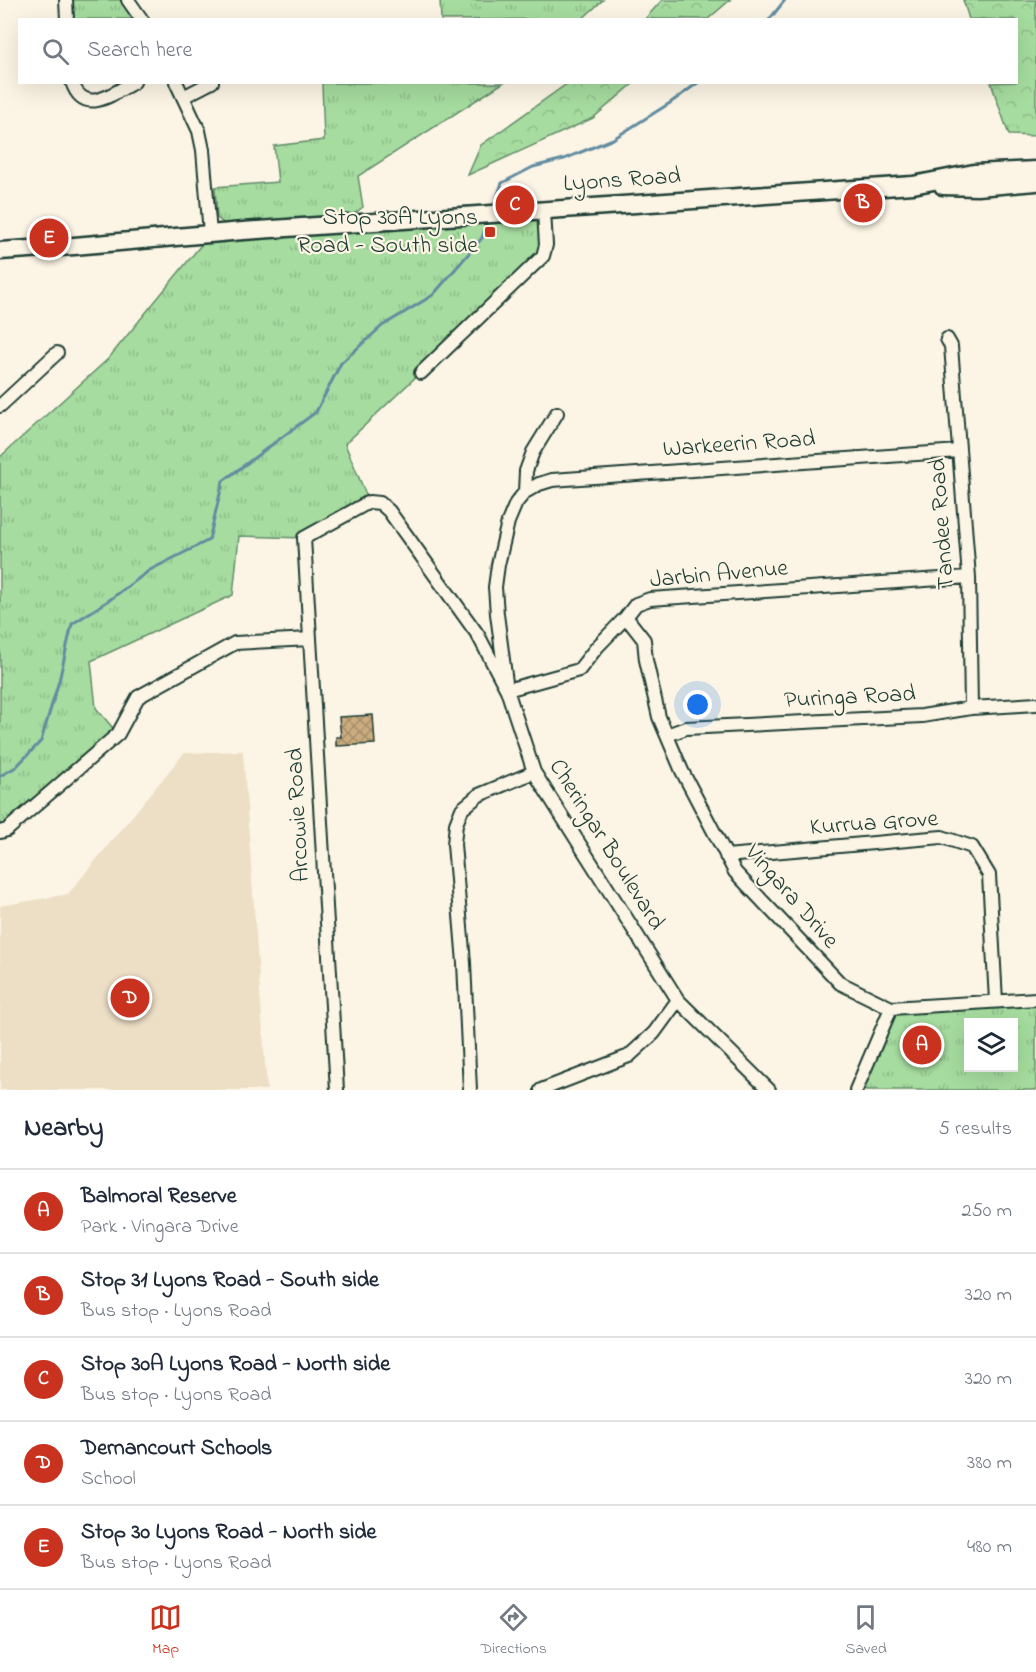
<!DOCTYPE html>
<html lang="en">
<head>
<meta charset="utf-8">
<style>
	body { margin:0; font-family:"Indie Flower",sans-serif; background:#f6f6f7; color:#1f2937 }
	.controls { position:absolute; right:18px; bottom:18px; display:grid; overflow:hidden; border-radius:0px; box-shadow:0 6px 24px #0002 }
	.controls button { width:54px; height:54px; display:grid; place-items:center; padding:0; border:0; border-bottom:2px solid #e0e1e3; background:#fff; color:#1f2937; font:30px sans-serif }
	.you { position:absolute; left:698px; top:705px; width:21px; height:21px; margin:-15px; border:4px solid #fff; border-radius:50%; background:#1a73e8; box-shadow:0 0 0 9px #1a73e833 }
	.badge { display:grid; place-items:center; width:39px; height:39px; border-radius:50%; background:#c8321e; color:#fff; font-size:20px; font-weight:700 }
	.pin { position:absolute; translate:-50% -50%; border:3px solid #fff; box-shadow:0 2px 6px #0006 }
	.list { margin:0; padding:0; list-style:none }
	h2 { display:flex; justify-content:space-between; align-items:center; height:78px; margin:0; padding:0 24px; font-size:26px }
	h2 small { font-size:20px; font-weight:400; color:#747a83 }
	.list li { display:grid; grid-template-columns:39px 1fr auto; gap:18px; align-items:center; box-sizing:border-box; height:84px; padding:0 24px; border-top:2px solid #e0e1e3 }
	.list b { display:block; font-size:22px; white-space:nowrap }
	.list p { margin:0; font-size:20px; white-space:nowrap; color:#747a83 }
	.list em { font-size:20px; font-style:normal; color:#747a83 }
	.icon { flex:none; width:33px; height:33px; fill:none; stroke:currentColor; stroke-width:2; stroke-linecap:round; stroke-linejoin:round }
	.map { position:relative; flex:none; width:1036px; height:1090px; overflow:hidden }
	.search { position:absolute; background:#fff; box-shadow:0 6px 24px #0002; left:18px; right:18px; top:18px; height:66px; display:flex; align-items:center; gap:15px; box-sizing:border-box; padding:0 21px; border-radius:0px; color:#747a83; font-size:22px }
	.sheet { height:498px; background:#fff }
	nav { display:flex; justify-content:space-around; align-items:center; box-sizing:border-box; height:84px; border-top:2px solid #e0e1e3; background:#fff; font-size:16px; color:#747a83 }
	nav a { display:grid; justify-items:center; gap:3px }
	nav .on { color:#c8321e }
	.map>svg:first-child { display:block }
	.built { fill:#eddfc6 }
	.forest { fill:url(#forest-crowns); stroke:#628c6a; stroke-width:1.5 }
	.park { fill:url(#park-tufts); stroke:#628c6a; stroke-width:1.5; fill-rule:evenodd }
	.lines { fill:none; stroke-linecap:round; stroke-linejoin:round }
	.stream { stroke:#628ca1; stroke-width:3 }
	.building { fill:url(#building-cross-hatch); stroke:#1f3d34; stroke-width:1.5 }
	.street-casing { stroke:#1f3d34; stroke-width:16 }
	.secondary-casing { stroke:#1f3d34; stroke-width:21 }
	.street { stroke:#fcf5e5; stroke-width:12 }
	.secondary { stroke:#fcf5e5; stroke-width:16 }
	.poi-dot { fill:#c8321e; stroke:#fcf5e5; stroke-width:2 }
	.labels { text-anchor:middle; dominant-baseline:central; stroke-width:4.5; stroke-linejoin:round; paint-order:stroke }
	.street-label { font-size:24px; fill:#1f3d34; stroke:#fcf5e5 }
	.poi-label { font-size:24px; fill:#1f3d34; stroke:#fcf5e5; text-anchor:end }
</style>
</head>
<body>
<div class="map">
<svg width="1036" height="1090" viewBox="0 0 1036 1090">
	<defs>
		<pattern id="forest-crowns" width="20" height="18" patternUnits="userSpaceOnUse" patternTransform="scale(1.5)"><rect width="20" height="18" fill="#a6dc9f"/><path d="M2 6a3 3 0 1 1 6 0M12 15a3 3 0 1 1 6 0" fill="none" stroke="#8ebe8a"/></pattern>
		<pattern id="park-tufts" width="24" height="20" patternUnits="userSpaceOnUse" patternTransform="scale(1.5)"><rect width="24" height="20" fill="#a6dc9f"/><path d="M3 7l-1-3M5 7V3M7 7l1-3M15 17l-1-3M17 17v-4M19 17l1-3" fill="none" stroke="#8ebe8a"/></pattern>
		<pattern id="building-cross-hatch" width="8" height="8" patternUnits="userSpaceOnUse" patternTransform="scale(1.5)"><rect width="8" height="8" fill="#cbac7f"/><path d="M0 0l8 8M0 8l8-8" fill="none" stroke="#a48d69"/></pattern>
	</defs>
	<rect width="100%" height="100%" fill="#fcf5e5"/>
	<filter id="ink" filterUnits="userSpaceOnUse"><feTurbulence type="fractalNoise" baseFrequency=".0167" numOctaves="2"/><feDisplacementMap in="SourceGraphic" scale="12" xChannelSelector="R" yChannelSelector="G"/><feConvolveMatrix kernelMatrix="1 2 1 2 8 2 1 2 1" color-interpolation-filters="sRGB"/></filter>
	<g filter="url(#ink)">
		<!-- built -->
		<path class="built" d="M 243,751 L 267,1090 L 0,1090 L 0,906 L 68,894 L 184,753 Z"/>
		<!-- forest -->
		<path class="forest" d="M 662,0 L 730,0 L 708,19 L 645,19 Z
			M 963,0 L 1036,0 L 1036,136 L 1009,135 L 991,83 L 1016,82 L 1016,20 L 969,19 Z
			M 568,83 L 634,83 L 593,118 L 468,175 L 481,145 Z"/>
		<!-- park -->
		<path class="park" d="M 72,0 L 122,0 L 136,19 L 74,19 Z
			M 440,0 L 603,0 L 582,19 L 441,20 Z
			M 322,83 L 503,83 L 358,176 L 363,207 L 346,220 L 230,228 L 217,218 L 215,187 L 278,182 L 274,146 L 324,140 Z
			M 544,211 L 545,238 L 531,268 L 345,444 L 369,502 L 304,538 L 239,536 L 233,595 L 91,661 L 96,708 L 118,734 L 0,832 L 0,457 L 108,359 L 210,234 Z
			M 1036,999 L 1036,1090 L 856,1090 L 891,1008 ZM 968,1023 L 1014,1023 L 1014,1068 L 968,1068 Z"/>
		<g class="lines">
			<!-- stream -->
			<path class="stream" d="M 769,20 L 785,0
				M 493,208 L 502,183 L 533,167 L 564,159 L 613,139 L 670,103 L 699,82
				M 0,776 L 16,767 L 41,741 L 59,681 L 72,624 L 108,601 L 150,570 L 209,540 L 223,481 L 316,412 L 341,363 L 382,326 L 433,295 L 482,238 L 488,221"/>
		</g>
		<!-- building -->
		<path class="building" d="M 373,715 L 375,744 L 336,746 L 336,737 L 341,737 L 339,717 Z"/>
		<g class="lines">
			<!-- street casing -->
			<g class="street-casing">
				<path id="street" d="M 66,0 L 67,20
					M 128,0 L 142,20
					M 72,82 C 84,117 112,94 134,82
					M 176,82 L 199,131 L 203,150 L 210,234
					M 183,97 L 212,82
					M 947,339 L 951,346 L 969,577 L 971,708
					M 421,373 L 543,256 L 546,245 L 544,211
					M 0,406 L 57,353
					M 557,413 L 533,452 L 526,471 L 525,492 L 516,503 L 508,522 L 498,565 L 495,587 L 497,614 L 507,690 L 534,772 L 678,1000 L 769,1090
					M 525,492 L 539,484 L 552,480 L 959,451
					M 626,617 L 644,640 L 646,660 L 659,717 L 682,771 L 735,872 L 840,983 L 891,1008 L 1036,999
					M 507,690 L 579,670 L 597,647 L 626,617 L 636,604 L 650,599 L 969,577
					M 667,735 L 686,728 L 922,716 L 971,708 L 1036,704
					M 0,832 L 7,830 L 118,734 L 138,697 L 235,643 L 310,639
					M 726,856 L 942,837 L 972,847 L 989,875 L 996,1001
					M 337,1090 L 304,538 L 369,502 L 380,503 L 389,511 L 478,635 L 507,690
					M 470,1090 L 464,963 L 454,844 L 456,824 L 462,809 L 479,795 L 534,772
					M 541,1090 L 629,1056 L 654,1033 L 678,1000
					M 856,1090 L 891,1008"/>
			</g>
			<!-- secondary casing -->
			<g class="secondary-casing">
				<path id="secondary" d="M 943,186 L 977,187 L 1036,182
					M 0,251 L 74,246 L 243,231 L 913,185 L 974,173 L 1036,170"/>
			</g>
			<!-- street -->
			<use href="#street" class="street"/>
			<!-- secondary -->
			<use href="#secondary" class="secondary"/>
		</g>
	</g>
	<!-- markers -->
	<rect class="poi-dot" x="484" y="226" width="12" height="12" rx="3"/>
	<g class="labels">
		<!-- street labels -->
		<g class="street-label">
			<text transform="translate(622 181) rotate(-4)">Lyons Road</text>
			<text transform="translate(739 445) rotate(-4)">Warkeerin Road</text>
			<text transform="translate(943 524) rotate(-94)">Tandee Road</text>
			<text transform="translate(719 575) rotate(-5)">Jarbin Avenue</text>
			<text transform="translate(850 698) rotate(-3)">Puringa Road</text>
			<text transform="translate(299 815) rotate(-93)">Arcowie Road</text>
			<text transform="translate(874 824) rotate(-4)">Kurrua Grove</text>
			<text transform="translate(606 845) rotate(58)">Cheringar Boulevard</text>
			<text transform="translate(791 897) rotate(49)">Vingara Drive</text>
		</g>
		<!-- poi labels -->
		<g class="poi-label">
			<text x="478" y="218">Stop 30A Lyons<tspan x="478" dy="28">Road - South side</tspan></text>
		</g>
	</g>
</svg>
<div class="controls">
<button><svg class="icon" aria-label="layers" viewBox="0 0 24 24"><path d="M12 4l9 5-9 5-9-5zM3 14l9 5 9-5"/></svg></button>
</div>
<div class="you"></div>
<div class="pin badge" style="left:922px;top:1045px">A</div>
<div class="pin badge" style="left:863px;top:203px">B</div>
<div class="pin badge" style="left:515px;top:205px">C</div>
<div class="pin badge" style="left:130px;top:998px">D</div>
<div class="pin badge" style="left:49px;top:238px">E</div>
<div class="search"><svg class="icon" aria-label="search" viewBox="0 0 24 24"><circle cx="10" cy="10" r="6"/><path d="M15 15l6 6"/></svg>Search here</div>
</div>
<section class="sheet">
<h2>Nearby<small>5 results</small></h2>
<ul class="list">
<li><span class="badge">A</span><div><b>Balmoral Reserve</b><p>Park · Vingara Drive</p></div><em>250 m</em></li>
<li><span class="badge">B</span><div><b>Stop 31 Lyons Road - South side</b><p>Bus stop · Lyons Road</p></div><em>320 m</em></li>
<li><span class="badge">C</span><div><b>Stop 30A Lyons Road - North side</b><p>Bus stop · Lyons Road</p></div><em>320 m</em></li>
<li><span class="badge">D</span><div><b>Dernancourt Schools</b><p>School</p></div><em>380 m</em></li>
<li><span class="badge">E</span><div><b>Stop 30 Lyons Road - North side</b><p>Bus stop · Lyons Road</p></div><em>480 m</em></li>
</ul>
</section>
<nav>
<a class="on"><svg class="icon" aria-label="map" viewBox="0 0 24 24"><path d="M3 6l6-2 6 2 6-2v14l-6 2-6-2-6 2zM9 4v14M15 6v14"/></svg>Map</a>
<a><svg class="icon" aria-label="directions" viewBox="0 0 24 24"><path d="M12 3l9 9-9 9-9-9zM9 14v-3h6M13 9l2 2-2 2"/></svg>Directions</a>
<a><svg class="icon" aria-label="saved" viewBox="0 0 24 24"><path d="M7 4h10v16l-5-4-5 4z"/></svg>Saved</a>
</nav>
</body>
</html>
